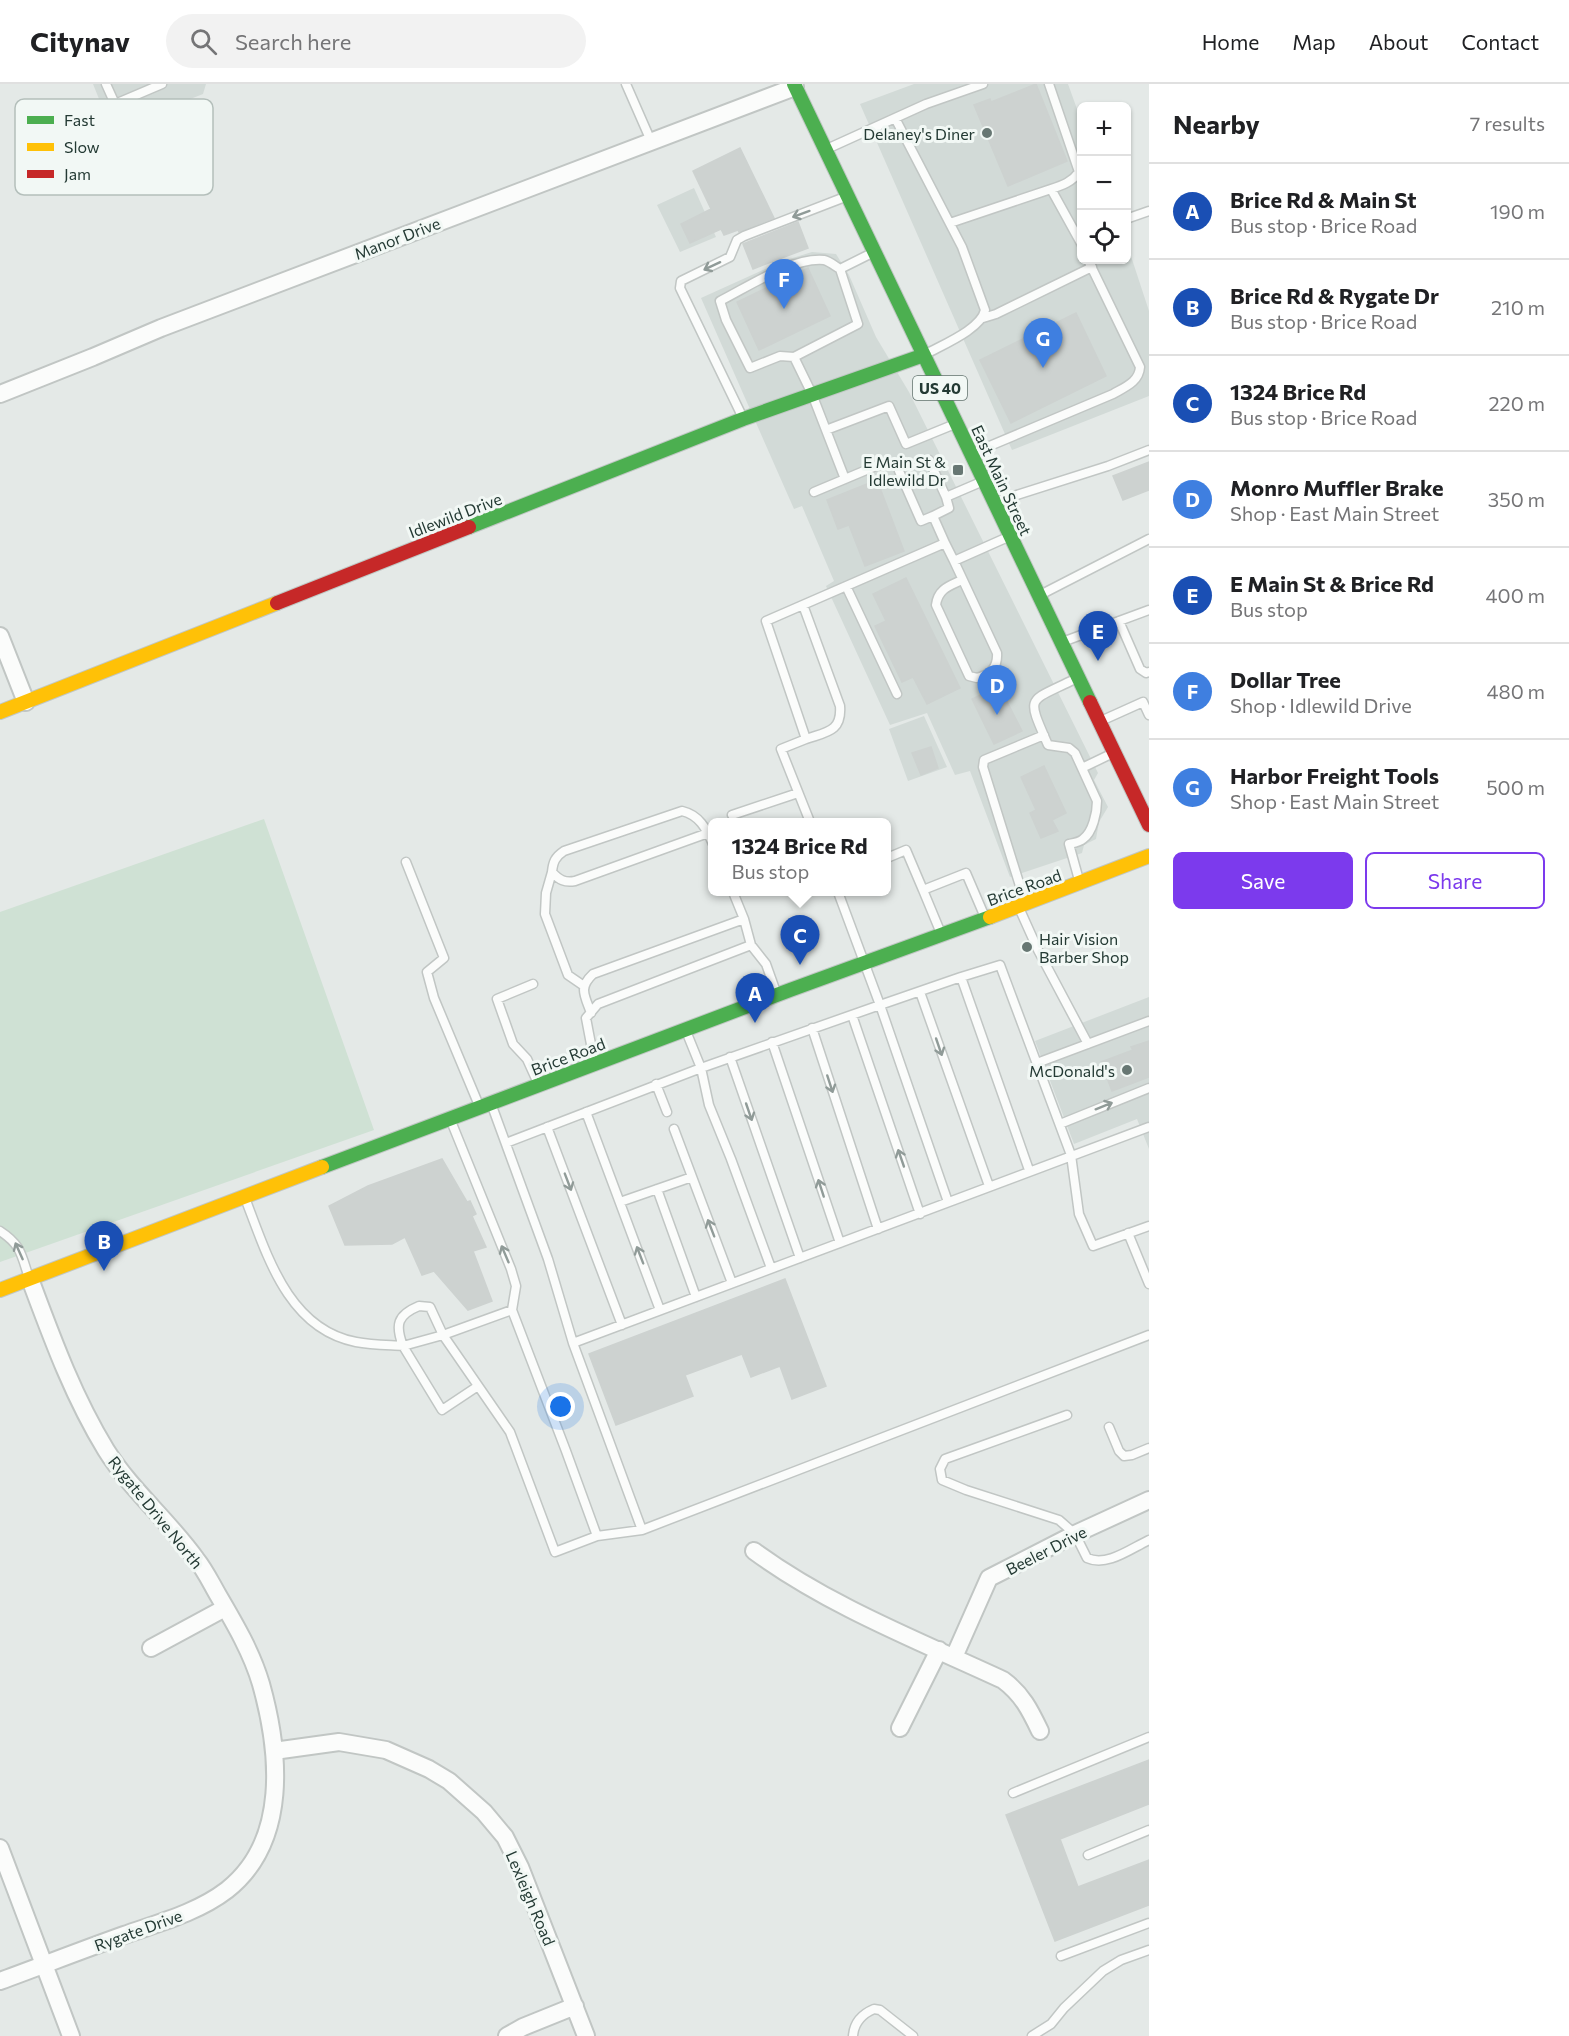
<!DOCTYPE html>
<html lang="en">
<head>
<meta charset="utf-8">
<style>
	body { margin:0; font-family:Commissioner,sans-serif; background:#f2f2f2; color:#202124 }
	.controls { position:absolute; right:18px; top:18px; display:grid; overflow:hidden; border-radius:9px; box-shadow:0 2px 4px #0004 }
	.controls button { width:54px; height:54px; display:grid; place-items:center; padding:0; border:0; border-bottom:2px solid #e0e0e0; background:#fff; color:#202124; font:30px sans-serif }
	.you { position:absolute; left:561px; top:1323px; width:21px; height:21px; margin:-15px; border:4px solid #fff; border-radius:50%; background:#1a73e8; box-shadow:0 0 0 9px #1a73e833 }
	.badge { display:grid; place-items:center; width:39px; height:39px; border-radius:50%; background:#7c3aed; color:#fff; font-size:20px; font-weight:700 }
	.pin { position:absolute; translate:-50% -50px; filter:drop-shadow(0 2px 3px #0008) }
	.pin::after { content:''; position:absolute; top:32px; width:21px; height:18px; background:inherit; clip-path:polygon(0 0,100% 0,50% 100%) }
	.popup { position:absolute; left:708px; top:734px; width:183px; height:78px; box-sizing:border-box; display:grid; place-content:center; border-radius:9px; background:#fff; filter:drop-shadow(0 2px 4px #0005); font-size:20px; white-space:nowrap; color:#757577 }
	.popup b { font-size:22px; color:#202124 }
	.popup::after { content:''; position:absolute; left:50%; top:100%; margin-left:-12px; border:12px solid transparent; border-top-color:#fff }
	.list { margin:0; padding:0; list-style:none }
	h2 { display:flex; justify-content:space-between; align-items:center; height:78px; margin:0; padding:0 24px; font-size:26px }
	h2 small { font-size:20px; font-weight:400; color:#757577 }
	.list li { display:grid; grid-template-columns:39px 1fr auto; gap:18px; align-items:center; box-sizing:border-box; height:96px; padding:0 24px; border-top:2px solid #e0e0e0 }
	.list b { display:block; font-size:22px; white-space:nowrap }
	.list p { margin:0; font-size:20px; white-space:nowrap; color:#757577 }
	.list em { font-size:20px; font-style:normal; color:#757577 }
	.actions { display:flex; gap:12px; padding:18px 24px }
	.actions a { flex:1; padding:14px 0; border:2px solid #7c3aed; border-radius:9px; text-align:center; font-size:21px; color:#7c3aed }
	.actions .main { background:#7c3aed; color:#fff }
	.icon { flex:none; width:33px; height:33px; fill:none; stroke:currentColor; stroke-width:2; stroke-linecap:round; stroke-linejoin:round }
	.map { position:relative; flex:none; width:1149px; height:1952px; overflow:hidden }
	header { display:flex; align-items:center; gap:36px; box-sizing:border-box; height:84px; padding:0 30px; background:#fff; border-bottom:2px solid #e0e0e0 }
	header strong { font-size:28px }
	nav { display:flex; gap:33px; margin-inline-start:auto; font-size:21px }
	.search { width:420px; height:54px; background:#f2f2f2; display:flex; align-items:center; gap:15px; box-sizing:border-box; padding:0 21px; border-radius:33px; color:#757577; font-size:22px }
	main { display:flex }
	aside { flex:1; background:#fff }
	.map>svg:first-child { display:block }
	.built { fill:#d2dad7 }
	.green { fill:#cfe1d4 }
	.building { fill:#cdd2d0; stroke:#cdd2d0; stroke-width:1.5 }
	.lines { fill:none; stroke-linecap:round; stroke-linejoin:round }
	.lane-casing { stroke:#c1c6c4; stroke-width:11 }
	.street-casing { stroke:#c1c6c4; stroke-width:20 }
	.fast-casing { stroke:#c0c7c4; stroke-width:16 }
	.slow-casing { stroke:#c0c7c4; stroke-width:16 }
	.jam-casing { stroke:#c0c7c4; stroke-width:16 }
	.lane { stroke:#fbfcfb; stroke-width:8 }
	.street { stroke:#fbfcfb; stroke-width:16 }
	.fast { stroke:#4caf50; stroke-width:14 }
	.slow { stroke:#ffc107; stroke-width:14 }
	.jam { stroke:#c62828; stroke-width:14 }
	.oneway { stroke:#909b98 }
	.poi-dot { fill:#677773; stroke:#f2f8f5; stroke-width:2 }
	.labels { text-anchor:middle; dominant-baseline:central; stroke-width:6; stroke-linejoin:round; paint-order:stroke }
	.shield { fill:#f2f8f5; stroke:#62736e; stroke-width:1.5 }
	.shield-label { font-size:15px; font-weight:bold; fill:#243a34 }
	.poi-label { font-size:16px; fill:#243a34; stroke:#f2f8f5; text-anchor:end }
	.street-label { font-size:16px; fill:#243a34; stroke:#f2f8f5 }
	.key { fill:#f2f8f5; stroke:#b4bfbb; stroke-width:1.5 }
	.key-label { font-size:16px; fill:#243a34 }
</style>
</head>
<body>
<header>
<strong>Citynav</strong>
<div class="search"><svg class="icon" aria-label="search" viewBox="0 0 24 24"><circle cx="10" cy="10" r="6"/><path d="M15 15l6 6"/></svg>Search here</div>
<nav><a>Home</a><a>Map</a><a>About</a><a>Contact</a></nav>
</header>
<main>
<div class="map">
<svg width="1149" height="1952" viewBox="0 0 1149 1952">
	<rect width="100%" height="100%" fill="#e4e9e7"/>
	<!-- built -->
	<path class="built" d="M 93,0 L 206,0 L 203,10 L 142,34 L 135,44 L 148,77 L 128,87 Z
		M 914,0 L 1068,0 L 1081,36 L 1082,176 L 1126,176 L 1127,160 L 1149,227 L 1149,312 L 1012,366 L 860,20 Z
		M 694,104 L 716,153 L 680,168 L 657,121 Z
		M 812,168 L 836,170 L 849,191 L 876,253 L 909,308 L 1098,689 L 1094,696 L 1108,723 L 1099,738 L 1096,755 L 1084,761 L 1082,769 L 1010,793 L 970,687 L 955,691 L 927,629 L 890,641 L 826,502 L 834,497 L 802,422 L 794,425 L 701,214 L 783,177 Z
		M 924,632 L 947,683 L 908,697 L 889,645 Z
		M 1149,913 L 1149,1065 L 1137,1035 L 1074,1060 L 1035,957 Z"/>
	<!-- green -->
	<path class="green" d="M 264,735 L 374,1046 L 0,1178 L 0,828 Z"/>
	<!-- building -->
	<path class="building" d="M 1036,0 L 1067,77 L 1008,102 L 974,21 L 990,15 L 991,18 Z
		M 740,64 L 774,134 L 739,148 L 738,146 L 724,151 L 721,145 L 690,159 L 681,140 L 711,125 L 693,87 Z
		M 798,138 L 808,164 L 753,185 L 743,160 Z
		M 808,184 L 830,232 L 759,266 L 737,218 Z
		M 1076,229 L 1106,292 L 1011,339 L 980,276 Z
		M 1149,378 L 1149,406 L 1123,416 L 1113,392 Z
		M 877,396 L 904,467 L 865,482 L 849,441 L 838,445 L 827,416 Z
		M 906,494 L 960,604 L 927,620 L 913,593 L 902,598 L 875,542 L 886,537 L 873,510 Z
		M 999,602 L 1022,647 L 994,660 L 972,615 Z
		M 931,663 L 938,684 L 921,691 L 912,669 Z
		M 1044,682 L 1066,729 L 1052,736 L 1058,747 L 1041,754 L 1030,729 L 1036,726 L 1021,693 Z
		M 1149,957 L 1149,993 L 1112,1007 L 1101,978 L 1133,966 L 1131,963 Z
		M 442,1075 L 467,1118 L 470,1117 L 476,1130 L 472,1132 L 486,1163 L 473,1167 L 492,1217 L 468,1226 L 434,1187 L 422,1191 L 405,1153 L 392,1160 L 345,1161 L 329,1122 L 368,1102 Z
		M 785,1195 L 826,1302 L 792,1315 L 780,1282 L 751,1293 L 742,1270 L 685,1291 L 693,1312 L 616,1341 L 589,1270 Z
		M 1149,1676 L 1149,1720 L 1060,1755 L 1078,1803 L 1149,1776 L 1149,1821 L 1055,1857 L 1006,1731 Z"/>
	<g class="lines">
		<!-- lane casing -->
		<g class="lane-casing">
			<path id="lane" d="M 106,0 L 115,20 L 162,0
				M 626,0 L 651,57
				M 1049,0 L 1079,88 C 1072,98 1063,101 1051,105 L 1082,161
				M 895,34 L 962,163 L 985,226 C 981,245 944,260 926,270
				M 829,64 L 926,20 L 983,0
				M 1126,135 L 1149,127
				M 950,139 L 1051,105
				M 983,234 L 996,230 L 1092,183
				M 794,273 L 858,240 L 840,185
				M 742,332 L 680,204 L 681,197 L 730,173 L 737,156 L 744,152 L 845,113
				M 826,346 L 889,322 L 906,360 L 955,340
				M 973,369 L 1113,310 C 1125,303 1139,298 1140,283 L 1088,176
				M 929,376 L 946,413
				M 899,387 L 921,437 L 933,432 L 945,459
				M 845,395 L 812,310 L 794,273 L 780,272 L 750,284 L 726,236 L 720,217 C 748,203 792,173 824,176 C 829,177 835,182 840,185 L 872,169
				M 814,408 L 883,379
				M 998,417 L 1108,382 L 1149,366
				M 933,432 L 949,424 L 946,413 L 981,398
				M 954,477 L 997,569 C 998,584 990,590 977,594 L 969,592 L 936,521 C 938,505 949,502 962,496
				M 846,502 L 897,610
				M 1042,510 L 1149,455
				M 803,521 L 840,622 C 842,648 826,648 806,655
				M 1119,537 L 1140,585 L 1146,589 L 1149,588
				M 1065,557 L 1149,526
				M 1075,595 C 1027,619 1026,610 1048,661 L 1069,664 L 1075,669 L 1097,717 C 1097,728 1093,748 1083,755 C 1080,758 1074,759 1069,760 L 1079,796
				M 1103,636 L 1143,618 L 1149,631
				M 1082,684 L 1111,670
				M 732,731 L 798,709
				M 810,738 L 781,665 L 806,655 L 766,537 L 945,459 L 954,477 L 1008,453
				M 708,749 L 575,797 C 565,799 559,796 552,788 C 553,778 555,773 564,767 L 682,727 C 699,731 706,744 713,760
				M 887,774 L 906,766 L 923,806 L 966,789 L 984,831
				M 406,778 L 444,874 L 427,888 L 434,914 L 478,1019
				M 552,788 L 546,809 L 545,830 L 568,891 L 584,902
				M 923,806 L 940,847
				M 733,808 L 744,835 L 751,861
				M 1025,818 L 983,683 L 984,676 L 1044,651
				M 1020,826 L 1038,866 L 1088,960
				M 961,893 L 1000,881 L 1071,1071 L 1079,1130 L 1093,1162 L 1149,1142
				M 533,900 L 497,915 L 513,960 L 527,975 L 537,997
				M 920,908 L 989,1102
				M 591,929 C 585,912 578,904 593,890 L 744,835
				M 852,931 L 920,1130
				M 812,944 L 878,1145
				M 772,958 L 840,1159
				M 730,973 L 800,1174
				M 594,976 L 586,934 L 598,920 L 751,861 L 766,880 L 776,908
				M 1037,979 L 1149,937
				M 656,1000 L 667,1028
				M 492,1022 L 548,1175 L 573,1259 L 1149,1043
				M 586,1028 L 660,1226
				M 451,1037 L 511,1185 L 516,1202 L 512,1226 L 566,1367 L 597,1452
				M 1060,1040 L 1149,1004
				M 547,1043 L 622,1241
				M 674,1045 L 732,1199
				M 506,1059 L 701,984 L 686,947
				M 657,1105 L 696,1213
				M 245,1114 C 267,1171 288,1245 356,1258 C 372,1261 388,1261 403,1262 L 442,1326 L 478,1302
				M 620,1118 L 692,1093
				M 948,1118 L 880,921 L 961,893 L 1029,1086
				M 0,1147 C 20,1160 21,1169 28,1191
				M 1128,1149 L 1149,1200
				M 771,1184 L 731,1075 L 709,1021 L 701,984 L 880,921 L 838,808
				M 419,1222 L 430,1223 L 443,1251 L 403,1262 C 395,1241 397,1231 419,1222 Z
				M 512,1226 L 443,1251 L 510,1348 L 555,1468 L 597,1452 L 642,1446 L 573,1259
				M 1067,1331 L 945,1375 L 940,1385 L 942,1396 L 966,1406 L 1059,1436 L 1075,1450 L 1087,1474 C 1107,1483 1130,1465 1149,1456
				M 1109,1343 L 1119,1367 L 1124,1372 L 1132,1371 L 1149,1364
				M 642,1446 L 1149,1251
				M 1013,1709 L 1149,1653
				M 1088,1771 L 1149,1746
				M 1061,1872 L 1149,1839
				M 853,1952 C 854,1939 862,1930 874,1925 L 880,1926 L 913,1952
				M 1032,1952 L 1051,1940 L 1064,1924 L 1103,1887 L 1121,1876 L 1149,1866"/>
		</g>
		<!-- street casing -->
		<g class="street-casing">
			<path id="street" d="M 0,310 L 93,273 L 161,244 L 795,3
				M 0,552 L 26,618
				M 754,1467 C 829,1522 919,1557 1003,1596 C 1022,1610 1030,1626 1040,1647
				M 151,1564 L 225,1524
				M 954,1573 L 989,1494 L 1075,1450 L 1149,1416
				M 900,1644 L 939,1566
				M 274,1667 L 339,1658 L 386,1666 L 429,1685 L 449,1697 L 484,1728 L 505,1753 L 520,1783 L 586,1952
				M 0,1764 L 71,1952
				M 0,1897 C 41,1882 82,1866 124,1851 C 158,1839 197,1829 227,1806 C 289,1757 280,1668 261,1600 C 252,1569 235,1540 218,1511 C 211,1499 205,1486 196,1475 C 169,1437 131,1406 106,1366 C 73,1312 52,1254 30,1195
				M 507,1952 L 523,1943 L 575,1922"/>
		</g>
		<!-- fast casing -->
		<g class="fast-casing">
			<path id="fast" d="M 794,0 L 1090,618
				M 469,443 L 743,335 L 924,271
				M 322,1083 L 790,906 L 990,833"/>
		</g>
		<!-- slow casing -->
		<g class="slow-casing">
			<path id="slow" d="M 0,628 L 277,519
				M 990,833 L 1149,772
				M 0,1206 L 322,1083"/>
		</g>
		<!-- jam casing -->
		<g class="jam-casing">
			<path id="jam" d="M 277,519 L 469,443
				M 1090,618 L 1149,741"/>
		</g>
		<!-- lane -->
		<use href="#lane" class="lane"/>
		<!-- street -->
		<use href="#street" class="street"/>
		<!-- fast -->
		<use href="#fast" class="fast"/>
		<!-- slow -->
		<use href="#slow" class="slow"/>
		<!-- jam -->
		<use href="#jam" class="jam"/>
	</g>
	<!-- one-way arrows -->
	<defs><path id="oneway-shaft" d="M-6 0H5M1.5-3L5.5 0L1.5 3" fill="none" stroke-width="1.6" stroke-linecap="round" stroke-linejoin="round" transform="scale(1.5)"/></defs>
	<g class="oneway">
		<use href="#oneway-shaft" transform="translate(801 130) rotate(160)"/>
		<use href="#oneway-shaft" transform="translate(712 182) rotate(155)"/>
		<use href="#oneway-shaft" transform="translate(939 963) rotate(71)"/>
		<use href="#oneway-shaft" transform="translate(830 1000) rotate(72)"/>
		<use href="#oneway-shaft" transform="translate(1104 1022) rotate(-22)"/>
		<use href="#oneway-shaft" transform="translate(749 1028) rotate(71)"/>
		<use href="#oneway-shaft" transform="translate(901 1074) rotate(-109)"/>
		<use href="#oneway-shaft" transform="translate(568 1098) rotate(69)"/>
		<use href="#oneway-shaft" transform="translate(821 1104) rotate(-108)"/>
		<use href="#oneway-shaft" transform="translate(711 1144) rotate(-111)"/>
		<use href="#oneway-shaft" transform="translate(19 1167) rotate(-114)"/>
		<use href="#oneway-shaft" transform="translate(505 1170) rotate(-113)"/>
		<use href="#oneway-shaft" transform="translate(640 1171) rotate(-111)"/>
	</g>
	<!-- markers -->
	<g class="poi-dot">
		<circle cx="987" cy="49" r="6"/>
		<rect x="952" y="380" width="12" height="12" rx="3"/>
		<circle cx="1027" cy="863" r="6"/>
		<circle cx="1127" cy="986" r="6"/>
	</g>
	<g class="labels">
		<!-- shield labels -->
		<rect class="shield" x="913" y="292" width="54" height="24" rx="4.5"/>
		<g class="shield-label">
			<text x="940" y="304">US 40</text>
		</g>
		<!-- poi labels -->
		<g class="poi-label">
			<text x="975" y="49">Delaney's Diner</text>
			<text x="946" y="377">E Main St &amp;<tspan x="946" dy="18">Idlewild Dr</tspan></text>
			<text x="1039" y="854" text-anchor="start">Hair Vision<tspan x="1039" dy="18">Barber Shop</tspan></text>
			<text x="1115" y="986">McDonald's</text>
		</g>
		<!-- street labels -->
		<g class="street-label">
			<text transform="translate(397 154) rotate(-21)">Manor Drive</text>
			<text transform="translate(1002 396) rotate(65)">East Main Street</text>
			<text transform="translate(455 431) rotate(-21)">Idlewild Drive</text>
			<text transform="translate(1024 803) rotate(-20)">Brice Road</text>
			<text transform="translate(568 972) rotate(-21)">Brice Road</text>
			<text transform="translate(156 1428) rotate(51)">Rygate Drive North</text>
			<text transform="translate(1046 1466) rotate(-27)">Beeler Drive</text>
			<text transform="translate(531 1814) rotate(67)">Lexleigh Road</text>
			<text transform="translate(138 1846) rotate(-20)">Rygate Drive</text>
		</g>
	</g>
	<!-- legend -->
	<rect x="15" y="15" width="198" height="96" rx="9" class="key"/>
	<rect x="27" y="32" width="27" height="8" fill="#4caf50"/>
	<rect x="27" y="59" width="27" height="8" fill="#ffc107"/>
	<rect x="27" y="86" width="27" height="8" fill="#c62828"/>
	<g class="key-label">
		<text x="64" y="42">Fast</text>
		<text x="64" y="69">Slow</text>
		<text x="64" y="96">Jam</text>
	</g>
</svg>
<div class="controls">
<button>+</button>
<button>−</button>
<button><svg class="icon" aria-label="locate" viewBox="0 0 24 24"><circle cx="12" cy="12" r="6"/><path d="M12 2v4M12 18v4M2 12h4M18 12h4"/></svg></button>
</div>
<div class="you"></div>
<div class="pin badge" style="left:755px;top:939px;background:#1a4fb4">A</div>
<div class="pin badge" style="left:104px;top:1187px;background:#1a4fb4">B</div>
<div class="pin badge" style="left:800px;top:881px;background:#1a4fb4">C</div>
<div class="popup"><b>1324 Brice Rd</b>Bus stop</div>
<div class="pin badge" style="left:997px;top:631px;background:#3f7fe0">D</div>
<div class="pin badge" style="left:1098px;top:577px;background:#1a4fb4">E</div>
<div class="pin badge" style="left:784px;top:225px;background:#3f7fe0">F</div>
<div class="pin badge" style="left:1043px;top:284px;background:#3f7fe0">G</div>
</div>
<aside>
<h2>Nearby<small>7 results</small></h2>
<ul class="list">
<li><span class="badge" style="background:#1a4fb4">A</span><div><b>Brice Rd &amp; Main St</b><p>Bus stop · Brice Road</p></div><em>190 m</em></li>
<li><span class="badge" style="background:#1a4fb4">B</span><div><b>Brice Rd &amp; Rygate Dr</b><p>Bus stop · Brice Road</p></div><em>210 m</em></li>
<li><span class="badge" style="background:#1a4fb4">C</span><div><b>1324 Brice Rd</b><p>Bus stop · Brice Road</p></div><em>220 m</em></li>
<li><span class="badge" style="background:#3f7fe0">D</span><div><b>Monro Muffler Brake</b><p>Shop · East Main Street</p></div><em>350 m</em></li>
<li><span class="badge" style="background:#1a4fb4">E</span><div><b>E Main St &amp; Brice Rd</b><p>Bus stop</p></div><em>400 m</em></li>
<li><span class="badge" style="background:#3f7fe0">F</span><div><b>Dollar Tree</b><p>Shop · Idlewild Drive</p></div><em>480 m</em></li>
<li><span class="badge" style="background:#3f7fe0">G</span><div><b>Harbor Freight Tools</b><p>Shop · East Main Street</p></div><em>500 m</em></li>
</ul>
<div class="actions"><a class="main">Save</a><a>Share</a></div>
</aside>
</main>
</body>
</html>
